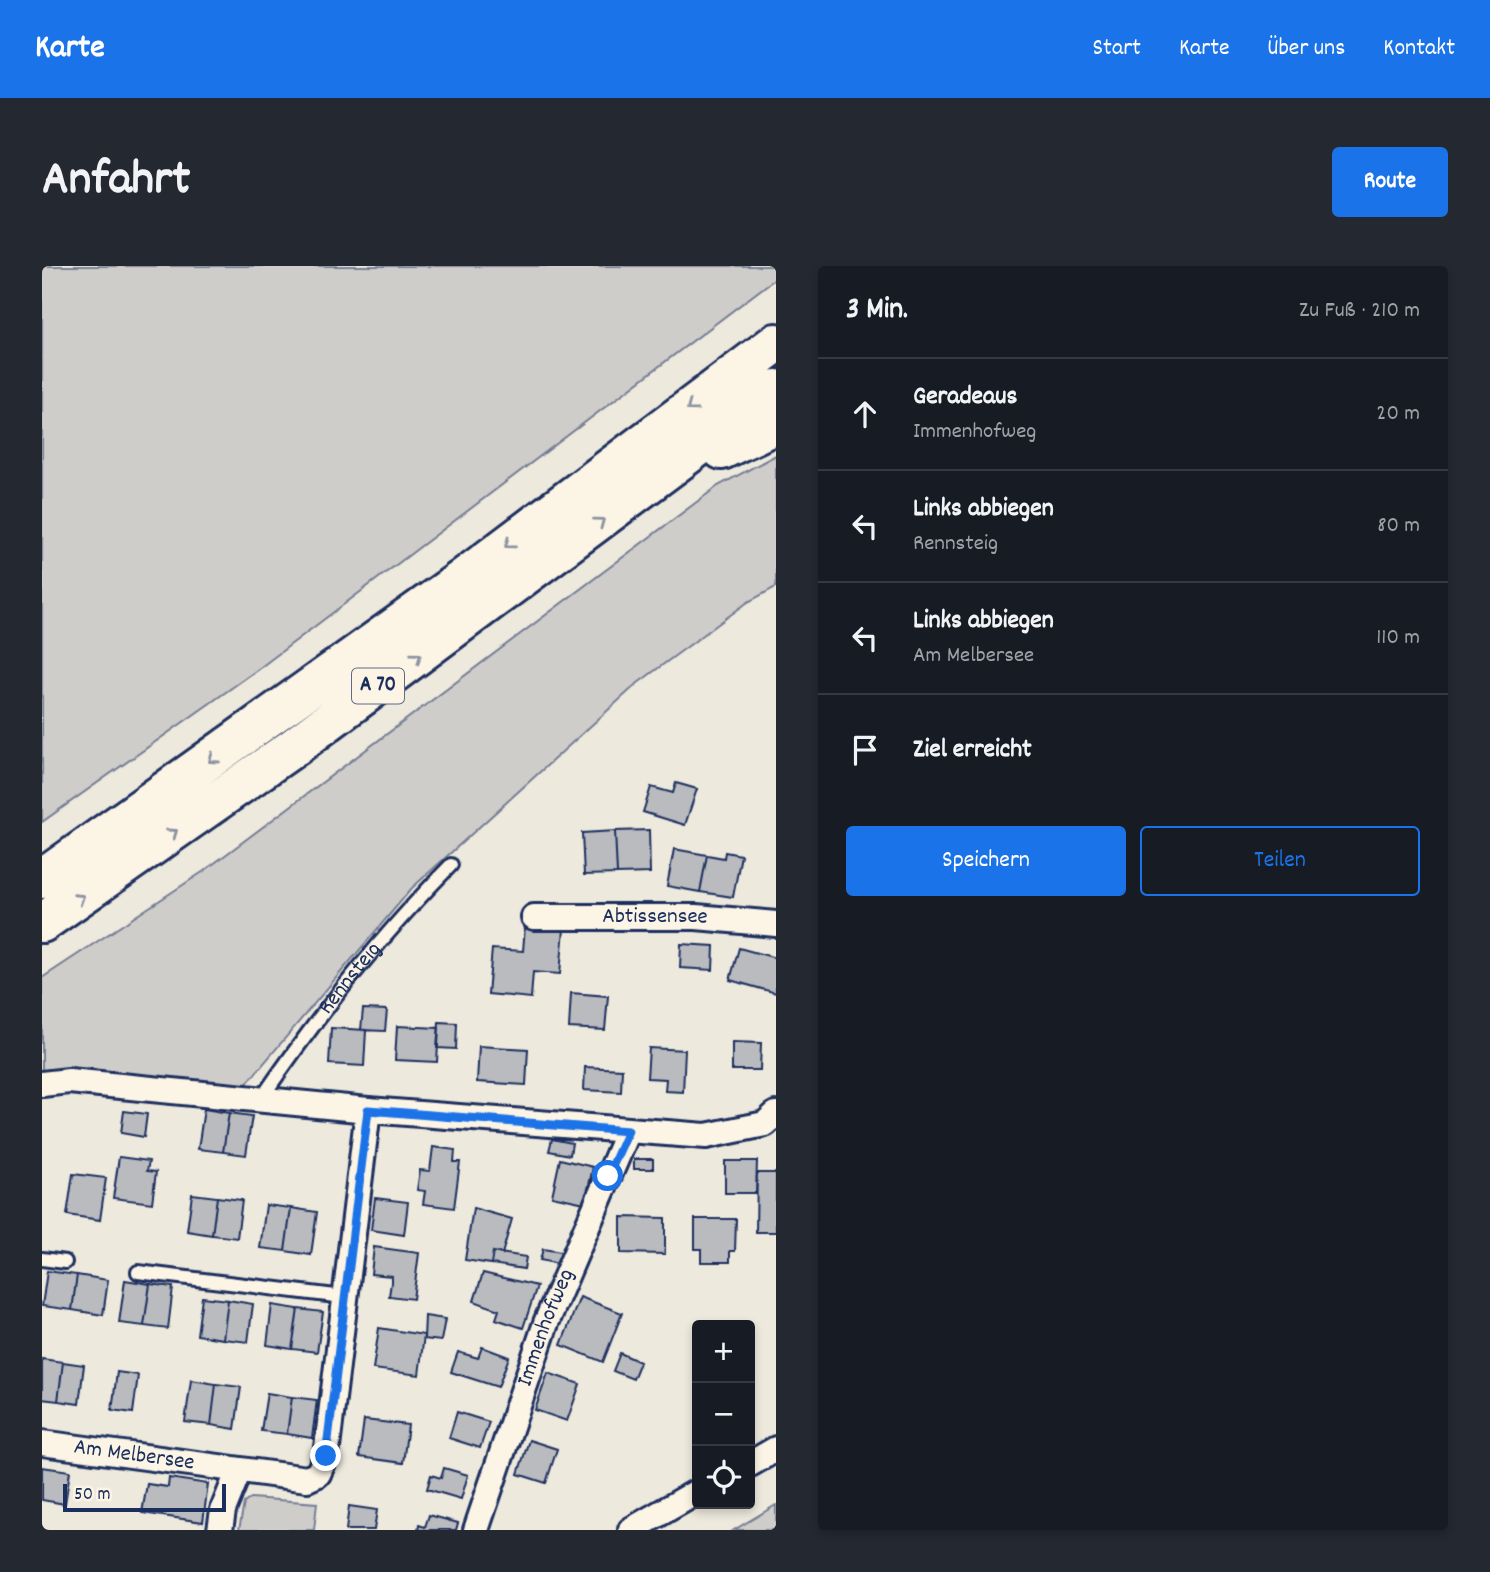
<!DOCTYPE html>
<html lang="de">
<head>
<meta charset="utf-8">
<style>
	body { margin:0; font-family:Dekko,sans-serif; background:#242831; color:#f1f3f6 }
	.controls { position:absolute; right:21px; bottom:21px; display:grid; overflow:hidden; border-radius:7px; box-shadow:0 4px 10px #0003 }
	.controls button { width:63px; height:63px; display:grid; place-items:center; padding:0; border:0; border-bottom:2px solid #363941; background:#171b24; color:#f1f3f6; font:35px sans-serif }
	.scale { position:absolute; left:21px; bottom:18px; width:163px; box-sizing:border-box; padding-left:7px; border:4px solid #1b2f5e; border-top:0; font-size:19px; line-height:24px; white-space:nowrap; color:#1b2f5e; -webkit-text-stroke:5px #fcf5e5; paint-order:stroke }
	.stop { position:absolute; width:21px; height:21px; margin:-16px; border:5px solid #1a73e8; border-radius:50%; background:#fff }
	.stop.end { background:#1a73e8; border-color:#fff; box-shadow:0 2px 7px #0008 }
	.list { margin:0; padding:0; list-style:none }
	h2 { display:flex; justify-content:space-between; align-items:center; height:91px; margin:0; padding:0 28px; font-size:30px }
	h2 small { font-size:23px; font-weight:400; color:#9ea1a6 }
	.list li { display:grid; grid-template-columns:46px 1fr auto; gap:21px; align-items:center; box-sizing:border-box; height:112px; padding:0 28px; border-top:2px solid #363941 }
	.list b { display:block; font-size:26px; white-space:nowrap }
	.list p { margin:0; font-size:23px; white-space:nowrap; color:#9ea1a6 }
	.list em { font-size:23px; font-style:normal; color:#9ea1a6 }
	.actions { display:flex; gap:14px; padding:21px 28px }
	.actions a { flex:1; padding:16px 0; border:2px solid #1a73e8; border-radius:7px; text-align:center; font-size:24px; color:#1a73e8 }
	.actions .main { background:#1a73e8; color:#fff }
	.icon { flex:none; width:38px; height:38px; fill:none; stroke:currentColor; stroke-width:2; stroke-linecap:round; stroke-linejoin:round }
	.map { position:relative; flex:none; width:734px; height:1264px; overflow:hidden; border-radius:7px }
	header { display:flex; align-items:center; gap:42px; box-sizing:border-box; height:98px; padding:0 35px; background:#1a73e8; color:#fff }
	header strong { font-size:33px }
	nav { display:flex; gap:38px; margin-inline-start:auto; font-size:24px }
	.intro { display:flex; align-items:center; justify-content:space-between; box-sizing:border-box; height:168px; padding:0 42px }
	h1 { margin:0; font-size:49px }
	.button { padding:18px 32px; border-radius:7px; background:#1a73e8; color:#fff; font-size:24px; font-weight:700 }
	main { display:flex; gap:42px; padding:0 42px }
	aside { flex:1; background:#171b24; border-radius:7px; box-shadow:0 4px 10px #0003 }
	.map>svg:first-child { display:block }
	.green { fill:#cfcdca; stroke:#757e94; stroke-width:2 }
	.building { fill:#babbbe; stroke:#1b2f5e; stroke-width:2 }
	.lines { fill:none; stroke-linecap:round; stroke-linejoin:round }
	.lane-casing { stroke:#1b2f5e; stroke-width:18 }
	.street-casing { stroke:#1b2f5e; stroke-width:30 }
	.highway-casing { stroke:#1b2f5e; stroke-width:44 }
	.lane { stroke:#fcf5e5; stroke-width:12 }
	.street { stroke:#fcf5e5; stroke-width:24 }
	.highway { stroke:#fcf5e5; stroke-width:38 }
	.oneway { stroke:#8c92a2 }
	.route { stroke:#1a73e8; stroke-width:9 }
	.labels { text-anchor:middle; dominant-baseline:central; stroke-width:5; stroke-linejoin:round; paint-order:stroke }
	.shield { fill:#fcf5e5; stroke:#5e6a86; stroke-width:2 }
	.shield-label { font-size:21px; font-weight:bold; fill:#1b2f5e }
	.street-label { font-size:23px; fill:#1b2f5e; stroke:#fcf5e5 }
</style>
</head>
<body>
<header>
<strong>Karte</strong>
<nav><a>Start</a><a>Karte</a><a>Über uns</a><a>Kontakt</a></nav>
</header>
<div class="intro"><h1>Anfahrt</h1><a class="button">Route</a></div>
<main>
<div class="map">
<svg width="734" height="1264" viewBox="0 0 734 1264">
	<rect width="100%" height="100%" fill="#eee9dd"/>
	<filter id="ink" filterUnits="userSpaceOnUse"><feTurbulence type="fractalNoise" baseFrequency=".0143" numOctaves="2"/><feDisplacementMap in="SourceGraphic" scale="14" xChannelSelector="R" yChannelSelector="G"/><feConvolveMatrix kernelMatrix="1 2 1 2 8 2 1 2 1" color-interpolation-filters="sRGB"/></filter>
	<g filter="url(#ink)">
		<!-- green -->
		<path class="green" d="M 0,0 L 734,0 L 734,12 L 215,404 L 0,556 Z
			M 734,189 L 734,321 L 706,336 L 596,417 L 370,622 L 201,822 L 0,807 L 0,712 L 162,605 L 676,220 Z
			M 209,1232 L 275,1237 L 272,1264 L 197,1264 L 202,1237 Z
			M 734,1239 L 734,1264 L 692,1264 Z"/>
		<!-- building -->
		<path class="building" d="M 634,517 L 655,523 L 643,559 L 601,546 L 609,521 L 631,527 Z
			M 607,564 L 608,607 L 575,608 L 573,565 Z
			M 573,565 L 575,608 L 542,609 L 540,567 Z
			M 632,583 L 665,589 L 658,626 L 625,620 Z
			M 683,586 L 699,589 L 691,631 L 658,626 L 665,589 L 682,592 Z
			M 483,660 L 522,663 L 518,708 L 491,706 L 489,732 L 446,728 L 450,683 L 481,685 Z
			M 639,678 L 672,680 L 671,704 L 638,702 Z
			M 697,682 L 734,692 L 734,727 L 688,714 Z
			M 529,727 L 566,730 L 563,764 L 527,762 Z
			M 321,743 L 345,744 L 343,765 L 319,764 Z
			M 397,756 L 415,757 L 414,783 L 395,782 Z
			M 355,760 L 397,762 L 395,796 L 353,794 Z
			M 289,762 L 324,764 L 322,800 L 287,798 Z
			M 690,776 L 719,777 L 718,804 L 690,804 Z
			M 437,780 L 486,783 L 484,819 L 435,816 Z
			M 607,782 L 643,784 L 641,826 L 623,825 L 624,813 L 605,812 Z
			M 543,801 L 580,803 L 579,826 L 542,824 Z
			M 162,843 L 187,847 L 181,886 L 156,883 Z
			M 82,845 L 105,848 L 102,871 L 79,867 Z
			M 187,847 L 210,850 L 204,889 L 181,886 Z
			M 510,873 L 530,877 L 528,889 L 507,885 Z
			M 391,881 L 413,884 L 412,896 L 418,896 L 412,942 L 381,938 L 383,925 L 375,924 L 378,904 L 388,905 Z
			M 77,891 L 107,895 L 105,905 L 114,906 L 110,937 L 71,932 Z
			M 518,893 L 551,901 L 543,937 L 510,930 Z
			M 592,893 L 611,893 L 611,903 L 592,903 Z
			M 683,895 L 715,895 L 714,927 L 683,927 Z
			M 715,907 L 734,907 L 734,966 L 714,966 Z
			M 31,908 L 64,912 L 58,954 L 25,949 Z
			M 150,928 L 175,931 L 170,969 L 145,965 Z
			M 175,931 L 200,934 L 195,972 L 170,969 Z
			M 333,932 L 366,936 L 362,969 L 329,964 Z
			M 224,939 L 249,942 L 243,985 L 218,982 Z
			M 249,942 L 275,946 L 269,989 L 243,985 Z
			M 431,942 L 470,953 L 460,988 L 451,986 L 449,998 L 423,994 Z
			M 579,951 L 623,952 L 623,988 L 579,987 Z
			M 653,953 L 694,953 L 693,985 L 688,985 L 688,996 L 659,996 L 659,983 L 653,983 Z
			M 332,981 L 377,987 L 371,1033 L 347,1030 L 350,1010 L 329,1008 Z
			M 501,983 L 519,986 L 517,998 L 498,994 Z
			M 451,986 L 484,991 L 482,1003 L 449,998 Z
			M 5,1005 L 35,1009 L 30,1044 L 0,1040 Z
			M 441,1007 L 495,1020 L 481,1062 L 454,1053 L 457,1044 L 432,1035 Z
			M 35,1009 L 66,1014 L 61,1049 L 30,1044 Z
			M 83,1014 L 108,1018 L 102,1060 L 77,1057 Z
			M 108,1018 L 131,1021 L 126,1063 L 102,1060 Z
			M 160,1031 L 186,1034 L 181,1073 L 155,1069 Z
			M 538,1031 L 580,1047 L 561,1096 L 519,1079 Z
			M 186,1034 L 211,1038 L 206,1076 L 181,1073 Z
			M 230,1039 L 256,1043 L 250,1083 L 225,1079 Z
			M 256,1043 L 281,1046 L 275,1086 L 250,1083 Z
			M 383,1050 L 403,1053 L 399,1075 L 382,1073 Z
			M 337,1062 L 382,1069 L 377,1109 L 331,1103 Z
			M 440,1081 L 467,1091 L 456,1121 L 409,1106 L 416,1086 L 436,1092 Z
			M 578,1087 L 598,1096 L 591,1113 L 571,1105 Z
			M 0,1093 L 21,1096 L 16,1135 L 0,1133 Z
			M 21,1096 L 42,1099 L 37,1138 L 16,1135 Z
			M 75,1106 L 96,1109 L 91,1147 L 70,1144 Z
			M 506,1107 L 538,1118 L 525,1155 L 493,1144 Z
			M 149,1114 L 174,1118 L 169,1159 L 143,1156 Z
			M 174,1118 L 199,1121 L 193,1163 L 169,1159 Z
			M 225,1127 L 250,1131 L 245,1168 L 219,1165 Z
			M 250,1131 L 275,1134 L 270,1172 L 245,1168 Z
			M 415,1146 L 447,1156 L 438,1182 L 407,1172 Z
			M 322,1154 L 366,1159 L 361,1197 L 317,1191 Z
			M 487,1174 L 515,1183 L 504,1217 L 476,1208 Z
			M 0,1201 L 28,1205 L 23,1238 L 0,1234 Z
			M 402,1202 L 426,1209 L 419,1233 L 385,1223 L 389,1209 L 399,1212 Z
			M 127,1212 L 166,1218 L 161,1256 L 100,1247 L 105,1218 L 126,1221 Z
			M 307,1240 L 335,1244 L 332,1264 L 304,1264 Z
			M 387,1249 L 416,1257 L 414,1264 L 376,1264 L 377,1259 L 383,1261 Z"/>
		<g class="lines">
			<!-- lane casing -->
			<g class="lane-casing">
				<g id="lane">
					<path id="s1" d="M 219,833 C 275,751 339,670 409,599"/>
					<path d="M 0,993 L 23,996"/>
					<path d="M 96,1006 L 302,1031"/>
				</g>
			</g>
			<!-- street casing -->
			<g class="street-casing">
				<g id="street">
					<path id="s2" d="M 492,651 L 654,651 L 734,658"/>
					<path d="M 0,818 L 27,815 L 326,844 L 664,870 L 723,858 L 734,848"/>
					<path id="s3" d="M 0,1177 L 265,1213 L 276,1208 L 284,1190 L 326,844"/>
					<path d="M 708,1198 L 734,1183"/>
					<path d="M 178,1264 L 181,1244 L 197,1204"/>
					<path id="s4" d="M 434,1264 L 504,1057 L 586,865"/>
					<path d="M 589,1264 L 655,1226"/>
				</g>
			</g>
			<!-- highway casing -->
			<g class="highway-casing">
				<path id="highway" d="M 680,184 L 734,158
					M 0,613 L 419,314 L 734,77
					M 0,657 L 252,481 L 734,123"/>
			</g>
			<!-- lane -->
			<use href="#lane" class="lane"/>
			<!-- street -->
			<use href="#street" class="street"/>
			<!-- highway -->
			<use href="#highway" class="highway"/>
		</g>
		<!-- one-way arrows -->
		<defs><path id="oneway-chevron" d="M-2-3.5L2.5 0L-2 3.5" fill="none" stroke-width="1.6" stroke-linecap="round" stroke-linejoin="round" transform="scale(1.75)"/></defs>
		<g class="oneway">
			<use href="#oneway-chevron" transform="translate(649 141) rotate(143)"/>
			<use href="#oneway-chevron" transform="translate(558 256) rotate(-37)"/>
			<use href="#oneway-chevron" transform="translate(467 278) rotate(143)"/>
			<use href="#oneway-chevron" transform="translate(375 391) rotate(-36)"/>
			<use href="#oneway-chevron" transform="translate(171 493) rotate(145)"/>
			<use href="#oneway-chevron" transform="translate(131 567) rotate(-35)"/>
			<use href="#oneway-chevron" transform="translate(38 632) rotate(-33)"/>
		</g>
	</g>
	<g class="lines" filter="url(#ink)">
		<!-- route -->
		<path class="route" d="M 284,1190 L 326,844 L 586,865 L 566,910"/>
	</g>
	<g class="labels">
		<!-- shield labels -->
		<rect class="shield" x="310" y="402.5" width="52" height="35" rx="5"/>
		<g class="shield-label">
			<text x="336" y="420">A 70</text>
		</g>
		<!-- street labels -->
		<g class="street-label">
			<text stroke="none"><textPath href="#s2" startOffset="121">Abtissensee</textPath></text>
			<text stroke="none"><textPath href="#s1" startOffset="150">Rennsteig</textPath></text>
			<text stroke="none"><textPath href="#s4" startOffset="214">Immenhofweg</textPath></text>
			<text stroke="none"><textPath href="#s3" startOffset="93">Am Melbersee</textPath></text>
		</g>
	</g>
</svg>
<div class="controls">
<button>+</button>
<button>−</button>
<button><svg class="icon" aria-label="locate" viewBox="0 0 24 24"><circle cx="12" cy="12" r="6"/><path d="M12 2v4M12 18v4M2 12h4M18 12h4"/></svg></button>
</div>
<div class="scale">50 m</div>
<div class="stop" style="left:566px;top:910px"></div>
<div class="stop end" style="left:284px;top:1190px"></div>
</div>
<aside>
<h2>3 Min.<small>Zu Fuß · 210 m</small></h2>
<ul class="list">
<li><svg class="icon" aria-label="ahead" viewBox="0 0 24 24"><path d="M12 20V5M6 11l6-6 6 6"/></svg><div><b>Geradeaus</b><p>Immenhofweg</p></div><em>20 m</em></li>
<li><svg class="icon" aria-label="left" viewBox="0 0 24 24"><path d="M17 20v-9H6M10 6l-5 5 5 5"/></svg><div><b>Links abbiegen</b><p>Rennsteig</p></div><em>80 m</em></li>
<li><svg class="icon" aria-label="left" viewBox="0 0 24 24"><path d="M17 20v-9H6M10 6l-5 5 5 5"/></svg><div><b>Links abbiegen</b><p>Am Melbersee</p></div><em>110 m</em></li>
<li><svg class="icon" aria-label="arrive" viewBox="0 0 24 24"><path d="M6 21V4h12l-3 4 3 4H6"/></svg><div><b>Ziel erreicht</b></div></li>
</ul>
<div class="actions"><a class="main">Speichern</a><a>Teilen</a></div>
</aside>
</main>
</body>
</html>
